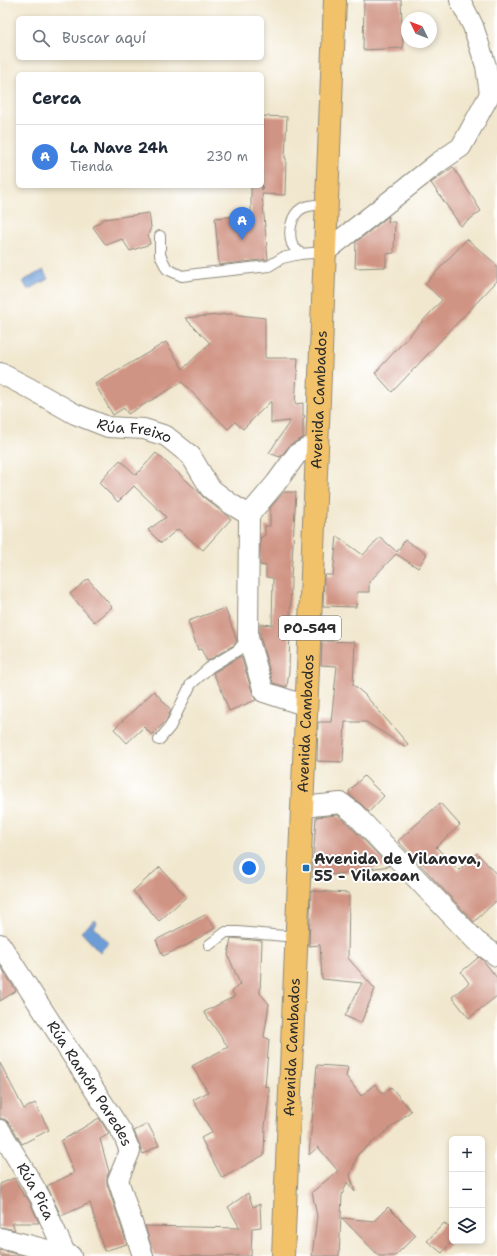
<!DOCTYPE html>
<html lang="es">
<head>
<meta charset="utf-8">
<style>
	body { margin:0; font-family:"Shantell Sans",sans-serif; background:#f6f6f7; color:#1f2937 }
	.controls { position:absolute; right:12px; bottom:12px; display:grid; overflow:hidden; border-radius:6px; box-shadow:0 2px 6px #0003 }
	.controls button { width:36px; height:36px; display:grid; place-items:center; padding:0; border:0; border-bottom:1px solid #e0e1e3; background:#fff; color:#1f2937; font:20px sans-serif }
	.compass { position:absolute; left:401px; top:12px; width:36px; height:36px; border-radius:50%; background:#fff; box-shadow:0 2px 6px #0003; rotate:313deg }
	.you { position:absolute; left:249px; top:868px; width:14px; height:14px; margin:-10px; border:3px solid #fff; border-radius:50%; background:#1a73e8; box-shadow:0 0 0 6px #1a73e833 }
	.badge { display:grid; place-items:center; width:26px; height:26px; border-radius:50%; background:#1f6fb2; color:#fff; font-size:13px; font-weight:700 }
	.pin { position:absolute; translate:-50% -33px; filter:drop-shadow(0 1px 2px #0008) }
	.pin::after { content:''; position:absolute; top:21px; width:14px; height:12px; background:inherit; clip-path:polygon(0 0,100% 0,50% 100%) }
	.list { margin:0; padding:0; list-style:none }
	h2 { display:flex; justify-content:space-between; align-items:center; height:52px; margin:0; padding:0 16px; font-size:17px }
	h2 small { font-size:13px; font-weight:400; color:#747a83 }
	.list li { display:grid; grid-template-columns:26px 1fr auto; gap:12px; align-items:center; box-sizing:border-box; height:64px; padding:0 16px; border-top:1px solid #e0e1e3 }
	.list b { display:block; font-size:15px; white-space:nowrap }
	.list p { margin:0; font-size:13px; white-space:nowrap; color:#747a83 }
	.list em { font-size:13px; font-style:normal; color:#747a83 }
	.icon { flex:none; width:22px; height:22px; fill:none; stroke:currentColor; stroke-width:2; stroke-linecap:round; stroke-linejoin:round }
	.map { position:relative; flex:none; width:497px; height:1256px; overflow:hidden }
	.search { position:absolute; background:#fff; box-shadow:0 2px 6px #0003; left:16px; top:16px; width:248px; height:44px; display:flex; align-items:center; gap:10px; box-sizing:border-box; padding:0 14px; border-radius:6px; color:#747a83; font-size:15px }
	.panel { position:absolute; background:#fff; box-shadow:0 2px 6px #0003; left:16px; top:72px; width:248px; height:116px; border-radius:6px }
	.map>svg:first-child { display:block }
	.water { fill:#6d9dd7; stroke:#4c6481 }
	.building { fill:#d09484 }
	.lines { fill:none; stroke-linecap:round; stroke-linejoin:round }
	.lane-casing { stroke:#8e897c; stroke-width:12 }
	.street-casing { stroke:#8e897c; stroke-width:22 }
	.primary-casing { stroke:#8e897c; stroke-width:24 }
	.lane { stroke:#fff; stroke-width:10 }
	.street { stroke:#fff; stroke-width:20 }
	.primary { stroke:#f2c26a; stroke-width:22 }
	.poi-dot { fill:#1f6fb2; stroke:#fff; stroke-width:1.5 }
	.labels { text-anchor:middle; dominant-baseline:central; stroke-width:4; stroke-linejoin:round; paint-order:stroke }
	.shield { fill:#fff; stroke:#6b6b6b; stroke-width:1 }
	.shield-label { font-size:14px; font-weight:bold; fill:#2b2b2b }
	.street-label { font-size:15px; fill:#2b2b2b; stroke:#fff }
	.poi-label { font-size:15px; font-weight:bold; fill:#2b2b2b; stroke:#fff; text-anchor:start }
</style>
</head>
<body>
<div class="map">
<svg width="497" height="1256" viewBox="0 0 497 1256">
	<rect width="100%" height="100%" fill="#fff"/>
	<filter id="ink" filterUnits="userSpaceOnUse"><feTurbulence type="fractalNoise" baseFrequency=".025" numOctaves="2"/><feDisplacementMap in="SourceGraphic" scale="8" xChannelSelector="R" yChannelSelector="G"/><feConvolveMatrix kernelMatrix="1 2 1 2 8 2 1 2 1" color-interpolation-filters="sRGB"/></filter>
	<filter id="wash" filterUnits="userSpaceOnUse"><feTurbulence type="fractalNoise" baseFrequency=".012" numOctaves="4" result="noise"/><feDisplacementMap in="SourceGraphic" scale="16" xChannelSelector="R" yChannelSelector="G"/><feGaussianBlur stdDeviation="0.9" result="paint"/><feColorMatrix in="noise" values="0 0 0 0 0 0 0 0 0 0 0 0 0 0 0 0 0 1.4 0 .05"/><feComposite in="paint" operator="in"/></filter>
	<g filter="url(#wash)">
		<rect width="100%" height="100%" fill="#f1e7ce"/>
		<!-- water -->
		<path class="water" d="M 43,270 L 48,279 L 28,290 L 23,281 Z
			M 95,920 L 97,923 L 94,927 L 109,943 L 100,952 L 81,932 Z"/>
		<g id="blocks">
			<!-- building -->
			<path class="building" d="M 364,0 L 401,0 L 403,48 L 363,50 Z
				M 262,116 L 287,117 L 285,158 L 286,158 L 285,195 L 262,194 L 268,259 L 219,265 L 215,218 L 251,215 L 251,186 L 262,186 L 262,190 Z
				M 453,167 L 481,211 L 461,226 L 431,183 Z
				M 149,213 L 151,227 L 148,235 L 150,244 L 130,251 L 122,239 L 106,245 L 93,227 L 104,219 Z
				M 389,216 L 388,222 L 395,222 L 394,253 L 386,254 L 386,267 L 355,268 L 356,242 Z
				M 467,239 L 497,265 L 497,281 L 392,392 L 375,373 L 442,300 L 425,284 Z
				M 230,314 L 265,318 L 265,358 L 298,358 L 295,404 L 303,403 L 303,415 L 305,416 L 303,420 L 303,438 L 291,444 L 280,457 L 269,453 L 290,421 L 271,423 L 271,401 L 243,429 L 235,422 L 228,429 L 182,382 L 128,414 L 124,408 L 113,415 L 95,384 L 166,342 L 183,369 L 210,343 L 185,318 Z
				M 156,453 L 198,491 L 203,497 L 231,519 L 203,550 L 178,529 L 161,543 L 148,530 L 166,517 L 134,486 L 118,502 L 99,483 L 120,460 L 136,475 Z
				M 284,492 L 296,492 L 291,578 L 289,671 L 287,687 L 273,683 L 260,636 L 260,624 L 272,625 L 273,578 L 266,577 L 266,566 L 260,565 L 260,538 L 265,535 L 265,526 L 270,526 L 270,508 Z
				M 337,536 L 363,555 L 380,537 L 397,552 L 405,540 L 427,554 L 418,568 L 396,554 L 369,582 L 369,592 L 357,592 L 356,607 L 323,606 L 324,575 L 333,575 Z
				M 88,579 L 112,607 L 94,622 L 70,594 Z
				M 225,608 L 237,641 L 234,645 L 207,661 L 201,649 L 198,650 L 188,621 Z
				M 322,641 L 355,642 L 353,685 L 364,694 L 408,744 L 406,747 L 366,722 L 345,722 L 343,762 L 317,761 L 318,722 L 331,722 L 337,666 L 321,665 Z
				M 241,656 L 253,695 L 256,700 L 229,711 L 221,689 L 213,673 Z
				M 154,691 L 171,710 L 166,721 L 152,735 L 144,727 L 127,743 L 114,729 Z
				M 364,776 L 384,796 L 369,812 L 361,804 L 350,795 L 349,791 Z
				M 440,803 L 460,825 L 436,847 L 459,870 L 477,853 L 497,875 L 497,900 L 474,922 L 398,841 Z
				M 338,815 L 346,822 L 389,866 L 312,878 L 316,817 Z
				M 160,867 L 186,897 L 159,921 L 133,891 Z
				M 311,891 L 349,893 L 348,958 L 375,989 L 361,1023 L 345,1016 L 362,983 L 322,979 L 320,945 L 309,946 Z
				M 205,915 L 215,928 L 187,945 L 163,956 L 156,940 Z
				M 231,938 L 262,941 L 260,993 L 269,1004 L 264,1037 L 269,1039 L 265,1087 L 269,1086 L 269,1098 L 265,1126 L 264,1155 L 222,1178 L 201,1138 L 212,1132 L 193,1100 L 208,1092 L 192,1066 L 228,1047 L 204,1012 L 235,996 L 232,992 L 240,984 L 228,955 Z
				M 479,957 L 483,960 L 497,978 L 497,996 L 469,1018 L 452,997 L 469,983 L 461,972 Z
				M 0,965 L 16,991 L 0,1001 Z
				M 0,1063 L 24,1109 L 35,1103 L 49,1130 L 22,1144 L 10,1124 L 6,1120 L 0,1118 Z
				M 317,1065 L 348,1067 L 346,1076 L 361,1096 L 375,1084 L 383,1094 L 391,1087 L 411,1111 L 358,1154 L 350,1175 L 355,1192 L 347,1182 L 342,1195 L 339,1256 L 312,1256 L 317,1216 L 312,1192 L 338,1171 L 318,1147 L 309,1155 Z
				M 99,1118 L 109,1134 L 100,1139 L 109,1172 L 107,1176 L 107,1184 L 127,1244 L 104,1251 L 90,1203 L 61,1216 L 47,1186 L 74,1173 L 61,1141 Z
				M 148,1124 L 159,1145 L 143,1154 L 134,1131 Z
				M 14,1178 L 24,1196 L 26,1196 L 30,1202 L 39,1223 L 12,1223 L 15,1230 L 0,1227 L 0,1184 Z
				M 248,1193 L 253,1207 L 260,1204 L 261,1227 L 252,1228 L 251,1256 L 154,1256 L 145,1226 L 240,1228 L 228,1207 Z
				M 388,1207 L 416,1235 L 395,1256 L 379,1256 L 342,1218 L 374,1221 Z
				M 444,1223 L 452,1230 L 452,1241 L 442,1253 L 427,1241 Z
				M 0,1250 L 24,1256 L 0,1256 Z"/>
		</g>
	</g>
	<g filter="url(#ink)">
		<use href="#blocks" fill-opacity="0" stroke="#8e897c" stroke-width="1"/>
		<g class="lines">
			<!-- lane casing -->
			<g class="lane-casing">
				<path id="lane" d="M 160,236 L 160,255 L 167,269 L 182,276 L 204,273 L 269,266 L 282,258 L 300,254
					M 325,252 L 300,254 C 298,251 293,247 292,244 C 288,233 291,215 301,209 C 308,204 319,205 327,204
					M 159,740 L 170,727 L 191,684 L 210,667 L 238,650 L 248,638
					M 209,945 L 226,932 L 238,932 L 297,937"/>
			</g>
			<!-- street casing -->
			<g class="street-casing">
				<g id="street">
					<path d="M 325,252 L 439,162 L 461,147 L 490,94 L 486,66 L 473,26 L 460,0"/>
					<path id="s1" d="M 0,373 L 29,388 L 75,414 L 108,427 L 144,429 L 166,436 L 191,456 L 210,488 L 231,504 L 249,515"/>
					<path d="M 307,706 L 264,692 L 248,638 L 249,515 L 276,483 L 297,454 L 317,443"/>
					<path d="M 302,807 L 341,803 L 354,813 L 476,941 L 497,956"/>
					<path id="s2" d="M 0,944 L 123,1134 L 130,1151 L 118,1180 L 143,1256"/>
					<path id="s3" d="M 0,1130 L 40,1197 L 66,1255 L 66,1256"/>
					<path d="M 0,1238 L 71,1256"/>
				</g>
			</g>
			<!-- primary casing -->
			<g class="primary-casing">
				<g id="primary">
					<path id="s4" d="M 283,1256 L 312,574 L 335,0"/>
				</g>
			</g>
			<!-- lane -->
			<use href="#lane" class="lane"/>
			<!-- street -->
			<use href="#street" class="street"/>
			<!-- primary -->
			<use href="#primary" class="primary"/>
		</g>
	</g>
	<!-- markers -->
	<rect class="poi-dot" x="302" y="864" width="8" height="8" rx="2"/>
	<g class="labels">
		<!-- shield labels -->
		<rect class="shield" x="279" y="616" width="62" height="24" rx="3"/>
		<g class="shield-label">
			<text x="310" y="628">PO-549</text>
		</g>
		<!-- street labels -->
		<g class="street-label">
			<text stroke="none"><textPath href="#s4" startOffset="857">Avenida Cambados</textPath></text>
			<text stroke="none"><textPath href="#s1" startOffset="148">Rúa Freixo</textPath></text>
			<text stroke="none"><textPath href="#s4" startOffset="533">Avenida Cambados</textPath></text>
			<text stroke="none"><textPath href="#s4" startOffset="209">Avenida Cambados</textPath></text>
			<text stroke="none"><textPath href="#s2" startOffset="166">Rúa Ramón Paredes</textPath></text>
			<text stroke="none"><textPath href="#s3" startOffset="71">Rúa Pica</textPath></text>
		</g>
		<!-- poi labels -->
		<g class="poi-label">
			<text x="314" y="859">Avenida de Vilanova,<tspan x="314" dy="17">55 - Vilaxoan</tspan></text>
		</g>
	</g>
</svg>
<div class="controls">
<button>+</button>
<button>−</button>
<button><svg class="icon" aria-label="layers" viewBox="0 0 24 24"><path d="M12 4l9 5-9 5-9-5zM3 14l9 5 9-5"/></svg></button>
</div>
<svg class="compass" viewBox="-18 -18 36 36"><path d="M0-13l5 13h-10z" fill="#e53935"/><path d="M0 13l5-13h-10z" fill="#747a83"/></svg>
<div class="you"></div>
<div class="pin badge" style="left:242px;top:240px;background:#3f7fe0">A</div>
<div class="search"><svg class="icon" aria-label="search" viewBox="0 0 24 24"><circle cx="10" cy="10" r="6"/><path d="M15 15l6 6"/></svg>Buscar aquí</div>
<section class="panel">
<h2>Cerca<small></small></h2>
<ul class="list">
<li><span class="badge" style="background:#3f7fe0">A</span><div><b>La Nave 24h</b><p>Tienda</p></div><em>230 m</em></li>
</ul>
</section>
</div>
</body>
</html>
